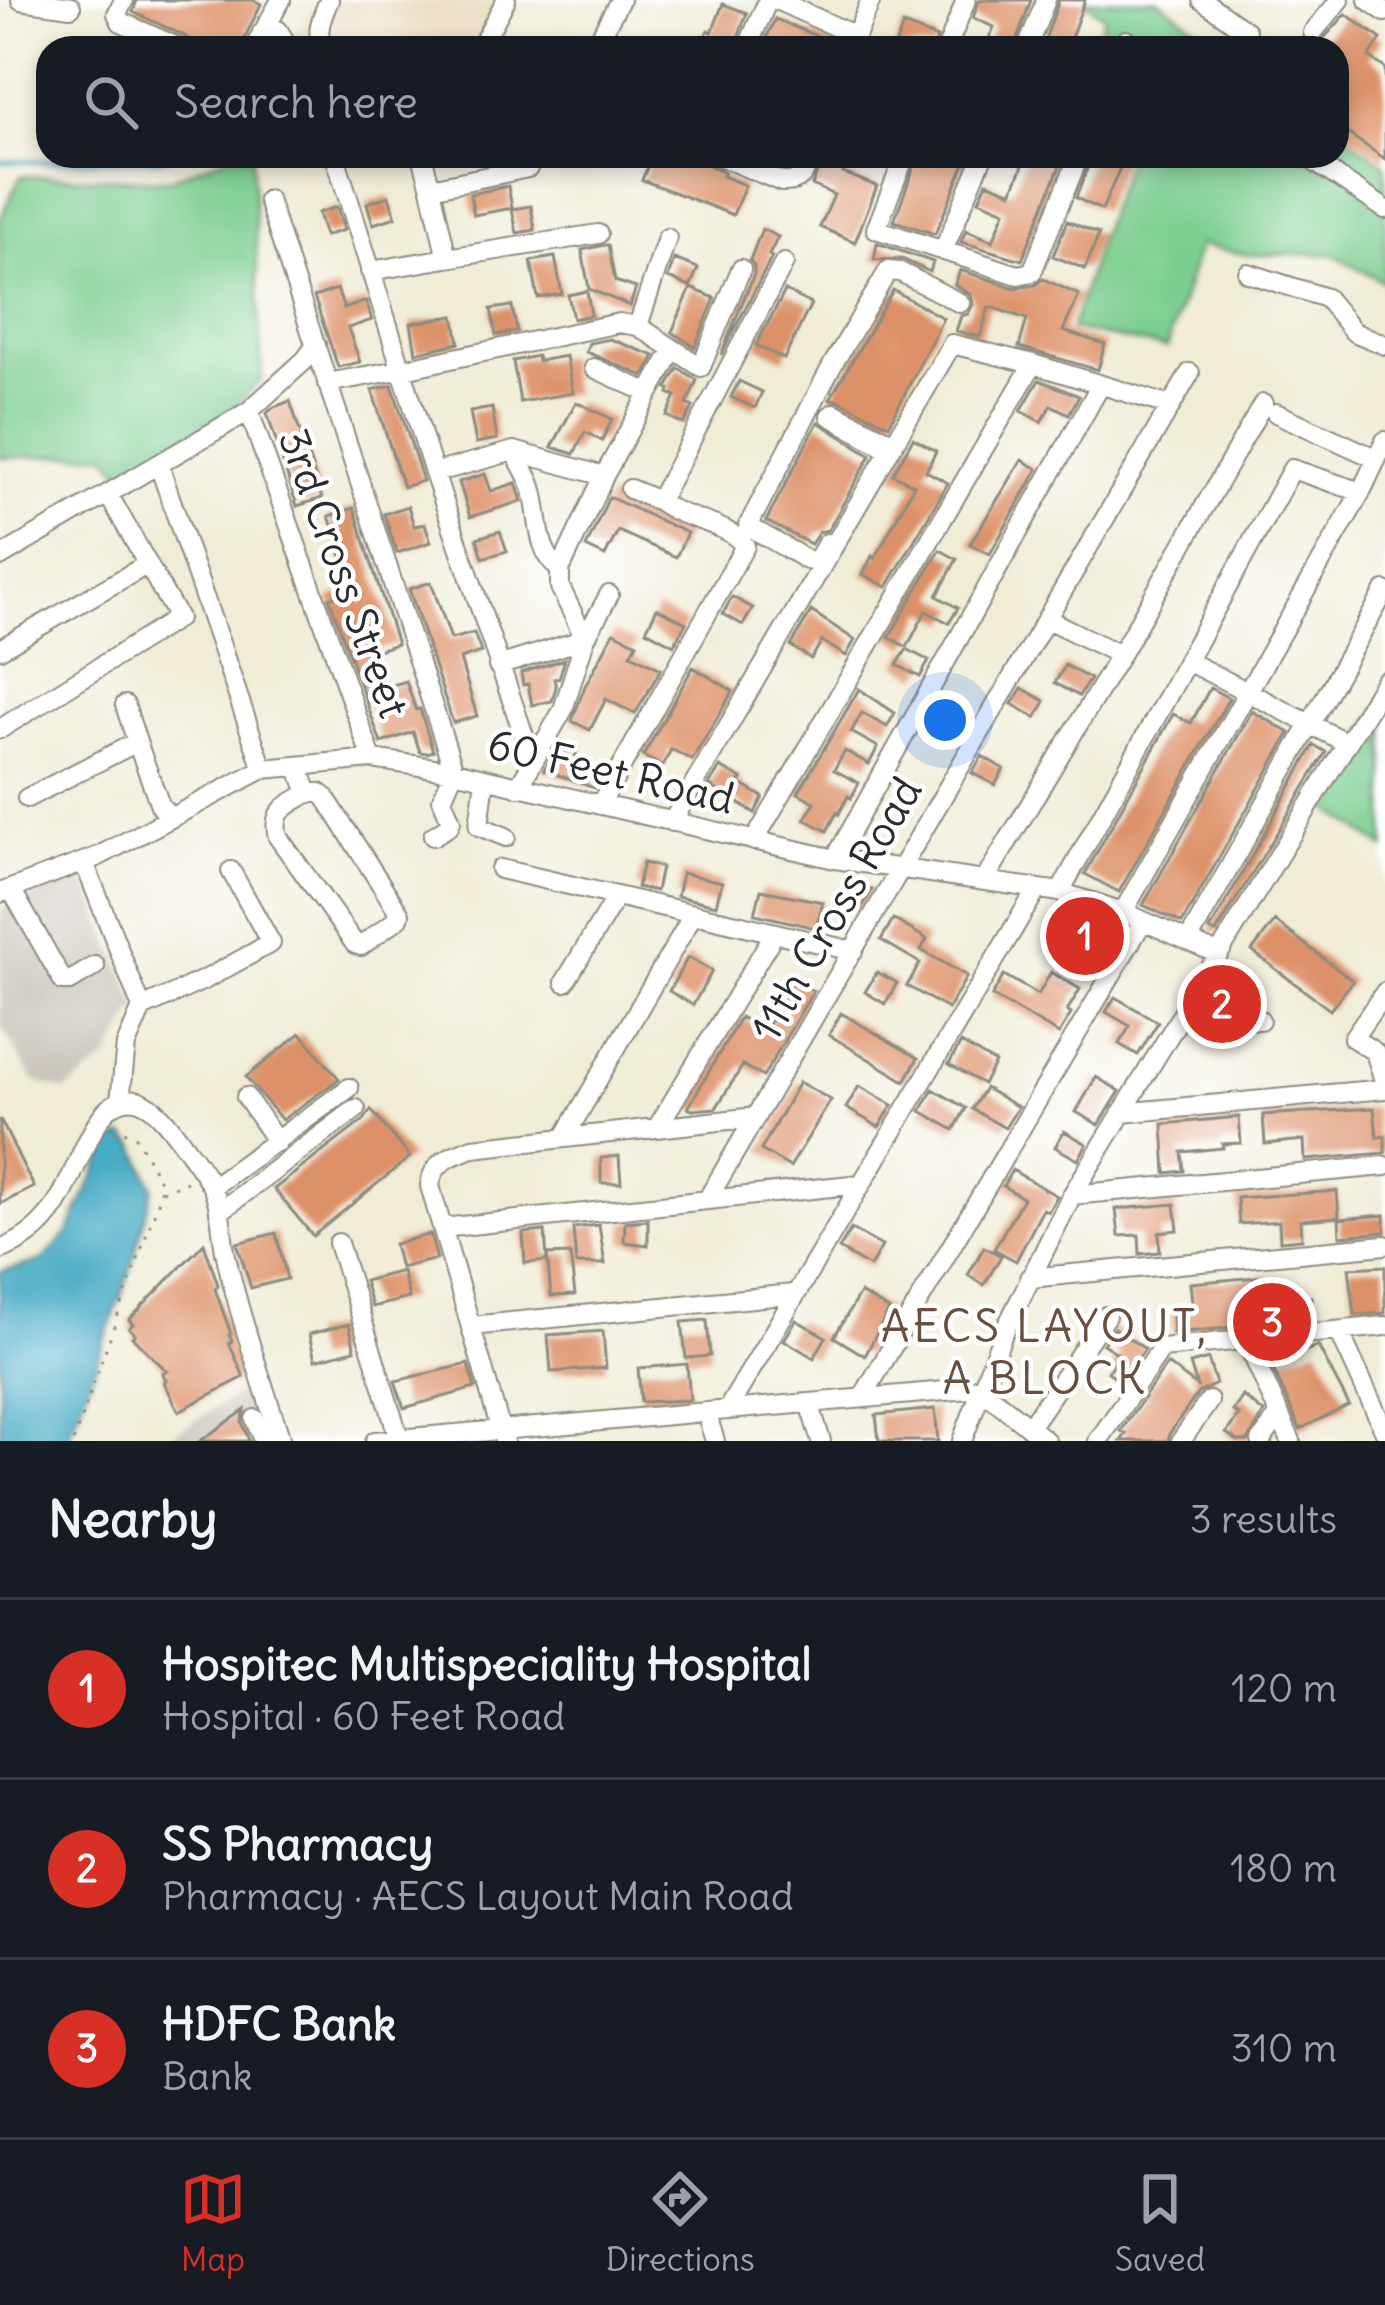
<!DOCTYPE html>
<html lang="en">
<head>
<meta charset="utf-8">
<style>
	body { margin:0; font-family:Delius,sans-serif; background:#20242c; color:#f1f3f6 }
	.you { position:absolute; left:945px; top:720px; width:42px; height:42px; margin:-30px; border:9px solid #fff; border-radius:50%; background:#1a73e8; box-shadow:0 0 0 18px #1a73e833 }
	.badge { display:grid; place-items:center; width:78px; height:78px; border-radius:50%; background:#d93025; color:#fff; font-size:39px; font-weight:700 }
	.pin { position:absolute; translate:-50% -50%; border:6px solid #fff; box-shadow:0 3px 12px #0006 }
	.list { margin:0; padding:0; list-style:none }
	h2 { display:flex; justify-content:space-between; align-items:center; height:156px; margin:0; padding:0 48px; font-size:51px }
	h2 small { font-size:39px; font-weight:400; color:#9ea1a6 }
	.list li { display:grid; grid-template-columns:78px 1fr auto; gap:36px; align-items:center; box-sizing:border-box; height:180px; padding:0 48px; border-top:3px solid #363941 }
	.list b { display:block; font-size:45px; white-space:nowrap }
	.list p { margin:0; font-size:39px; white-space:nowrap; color:#9ea1a6 }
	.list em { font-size:39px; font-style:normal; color:#9ea1a6 }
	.icon { flex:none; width:66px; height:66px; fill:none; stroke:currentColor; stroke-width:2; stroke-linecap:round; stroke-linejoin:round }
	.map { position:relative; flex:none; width:1385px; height:1441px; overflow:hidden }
	.search { position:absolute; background:#171b24; box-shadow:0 6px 18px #0003; left:36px; right:36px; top:36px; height:132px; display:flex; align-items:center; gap:30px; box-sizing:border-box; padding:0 42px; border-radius:36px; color:#9ea1a6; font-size:45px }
	.sheet { height:696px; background:#171b24 }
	nav { display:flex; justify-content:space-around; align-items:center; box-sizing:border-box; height:168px; border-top:3px solid #363941; background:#171b24; font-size:33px; color:#9ea1a6 }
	nav a { display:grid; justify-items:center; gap:6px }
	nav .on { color:#d93025 }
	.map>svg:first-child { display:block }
	.built { fill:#e8d9ba }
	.industrial { fill:#c9c3b8 }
	.green { fill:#7cce90; stroke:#547c5e; stroke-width:3 }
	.water { fill:#46abc5; stroke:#386b78; stroke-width:3 }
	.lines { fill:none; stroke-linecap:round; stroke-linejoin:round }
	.stream { stroke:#46abc5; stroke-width:4.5 }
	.building { fill:#dd9167 }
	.minor-casing { stroke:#8e8c80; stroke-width:22 }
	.path { stroke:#8e8c80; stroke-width:3; stroke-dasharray:3 9; stroke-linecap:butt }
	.minor { stroke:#fff; stroke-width:18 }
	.labels { text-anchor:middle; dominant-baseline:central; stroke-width:9; stroke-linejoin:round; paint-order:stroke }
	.street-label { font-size:42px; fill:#2b2b2b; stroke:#fff }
	.neighbourhood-label { font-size:45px; letter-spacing:3px; fill:#694f40; stroke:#fff }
</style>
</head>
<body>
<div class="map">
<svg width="1385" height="1441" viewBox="0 0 1385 1441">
	<rect width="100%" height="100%" fill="#fff"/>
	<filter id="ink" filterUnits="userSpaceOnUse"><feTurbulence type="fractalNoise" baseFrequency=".00833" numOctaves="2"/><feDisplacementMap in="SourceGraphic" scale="24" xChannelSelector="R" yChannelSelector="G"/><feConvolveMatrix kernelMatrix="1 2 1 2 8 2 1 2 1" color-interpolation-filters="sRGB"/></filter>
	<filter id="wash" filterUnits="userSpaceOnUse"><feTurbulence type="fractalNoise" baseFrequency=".004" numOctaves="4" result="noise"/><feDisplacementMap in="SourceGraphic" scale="48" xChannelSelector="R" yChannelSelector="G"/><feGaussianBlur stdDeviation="2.7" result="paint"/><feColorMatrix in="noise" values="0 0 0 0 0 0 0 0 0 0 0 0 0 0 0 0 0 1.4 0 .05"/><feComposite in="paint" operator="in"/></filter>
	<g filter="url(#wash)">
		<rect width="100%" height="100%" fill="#f0ecd6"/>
		<!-- built -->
		<path class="built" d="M 315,0 L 520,0 L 494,48 L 305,48 L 295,34 Z"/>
		<!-- industrial -->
		<path class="industrial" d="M 83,876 L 137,1006 L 109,1058 L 65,1091 L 35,1082 L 0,1025 L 0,910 Z
			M 253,1384 L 271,1441 L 162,1441 Z"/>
		<!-- green -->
		<path class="green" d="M 1088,0 L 1158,0 L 1225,48 L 1094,48 L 1105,16 L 1086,4 Z
			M 1337,129 L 1385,164 L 1385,283 L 1333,254 L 1247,255 L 1199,245 L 1167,348 L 1071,329 L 1108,211 L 1129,156 L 1337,156 Z
			M 228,156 L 252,156 L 262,379 L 233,409 L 122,473 L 107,454 L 0,458 L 0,218 L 21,176 L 168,180 Z
			M 1385,697 L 1385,848 L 1322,804 Z"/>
		<!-- water -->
		<path class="water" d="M 124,1136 L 136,1146 L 153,1187 L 129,1275 L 67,1441 L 0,1441 L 0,1272 L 42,1261 L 67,1234 L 110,1142 Z"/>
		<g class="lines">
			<!-- stream -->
			<path class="stream" d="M 0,162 L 163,159 L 169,156"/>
		</g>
		<g id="blocks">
			<!-- building -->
			<path class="building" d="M 137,0 L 253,0 L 261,4 L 240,48 L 197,48 L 185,36 L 133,12 Z
				M 979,0 L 1031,0 L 1014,48 L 985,48 L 994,27 L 973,18 Z
				M 1059,0 L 1085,0 L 1067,48 L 1042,48 Z
				M 723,4 L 747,13 L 734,48 L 700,48 L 708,30 L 712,32 Z
				M 1346,14 L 1381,39 L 1369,57 L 1385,68 L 1385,159 L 1337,126 L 1337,48 L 1315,48 Z
				M 775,19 L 839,45 L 839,48 L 762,48 Z
				M 903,25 L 937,38 L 934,48 L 894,48 Z
				M 652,156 L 684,156 L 695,160 L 696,156 L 706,156 L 709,165 L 724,173 L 722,176 L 745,185 L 733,215 L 642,180 Z
				M 824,156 L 850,156 L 843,173 L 877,186 L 855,242 L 820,227 L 834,195 L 812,185 Z
				M 918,156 L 968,156 L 935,234 L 894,221 Z
				M 1027,156 L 1064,156 L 1022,260 L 961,242 L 966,230 L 993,241 L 1005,211 L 979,200 L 987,182 L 1012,192 Z
				M 1092,156 L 1125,156 L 1102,210 L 1076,198 Z
				M 508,186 L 512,208 L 474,215 L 470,194 Z
				M 389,196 L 396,217 L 373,224 L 367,203 Z
				M 531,206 L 535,230 L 517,233 L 512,209 Z
				M 337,207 L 344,230 L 325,236 L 318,213 Z
				M 1067,221 L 1099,234 L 1085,269 L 1053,256 Z
				M 762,229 L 778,237 L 769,255 L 772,257 L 721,355 L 754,274 L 754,266 L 750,260 Z
				M 877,243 L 933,262 L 930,272 L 902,259 L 874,260 Z
				M 605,245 L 608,245 L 615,281 L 636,288 L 630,306 L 589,289 L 582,250 Z
				M 555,257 L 562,294 L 538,298 L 531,261 Z
				M 674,259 L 698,268 L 690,287 L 668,278 Z
				M 960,270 L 1015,288 L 1035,285 L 1043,279 L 1079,295 L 1063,331 L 1105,344 L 1098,370 L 1019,347 L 1027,319 L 994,308 L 989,307 L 980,337 L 956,331 L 961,316 L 968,314 L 973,304 L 971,295 L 955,285 Z
				M 691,288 L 715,298 L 695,347 L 672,332 Z
				M 337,289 L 344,309 L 366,301 L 372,320 L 348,328 L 360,362 L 338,367 L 314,297 Z
				M 893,290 L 943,318 L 889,425 L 840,401 L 830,399 Z
				M 587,291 L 591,315 L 573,319 L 568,295 Z
				M 785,291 L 811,304 L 784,359 L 756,345 Z
				M 512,306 L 517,331 L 496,335 L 491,309 Z
				M 454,316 L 459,343 L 416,353 L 411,323 Z
				M 610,339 L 655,356 L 644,376 L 586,352 L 589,343 Z
				M 537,356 L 538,361 L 566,356 L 573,393 L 520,402 L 513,361 Z
				M 678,368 L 697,380 L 687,404 L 693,407 L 684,424 L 667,416 L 676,396 L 669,393 L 670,389 L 667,388 Z
				M 1039,380 L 1079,396 L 1069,414 L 1051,405 L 1041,422 L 1021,411 Z
				M 739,381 L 762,392 L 755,408 L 731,397 Z
				M 392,385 L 423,481 L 403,487 L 372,390 Z
				M 290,401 L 322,498 L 297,506 L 267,413 L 274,407 Z
				M 576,402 L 612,419 L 602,441 L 585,432 L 574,454 L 552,447 Z
				M 492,408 L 497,439 L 476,443 L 470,412 Z
				M 818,422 L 871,455 L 828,530 L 819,532 L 811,544 L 766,521 Z
				M 913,438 L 936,451 L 926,471 L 948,483 L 887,587 L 863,574 L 872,556 L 875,558 L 914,485 L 893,474 Z
				M 1022,460 L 1038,469 L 990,554 L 970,544 Z
				M 485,474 L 491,491 L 516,483 L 522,501 L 470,517 L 459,482 Z
				M 609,497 L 687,533 L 676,557 L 618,531 L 605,556 L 586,547 Z
				M 408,506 L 414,526 L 425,524 L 431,542 L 397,553 L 384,514 Z
				M 354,508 L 397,644 L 372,652 L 383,688 L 406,681 L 416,710 L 420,709 L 433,751 L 427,753 L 420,752 L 413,732 L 381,743 L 329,598 L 353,590 L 329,516 Z
				M 500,531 L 507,551 L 483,558 L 477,538 Z
				M 940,550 L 957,559 L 937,596 L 958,608 L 949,623 L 926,611 L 907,647 L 889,637 Z
				M 431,582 L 451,639 L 474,633 L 481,652 L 460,659 L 477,716 L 453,723 L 409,589 Z
				M 732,597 L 753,608 L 743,625 L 723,614 Z
				M 657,608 L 686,623 L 674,645 L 646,630 Z
				M 811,611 L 855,640 L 846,656 L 822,641 L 811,659 L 791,646 Z
				M 614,632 L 637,643 L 631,654 L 661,669 L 635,714 L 606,699 L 590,730 L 572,721 L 585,686 Z
				M 907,649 L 929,661 L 920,677 L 897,665 Z
				M 565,659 L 559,678 L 554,679 L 556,687 L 552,701 L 532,705 L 528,684 L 523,685 L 521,673 Z
				M 1065,665 L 1090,679 L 1079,696 L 1055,683 Z
				M 693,667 L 733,691 L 692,760 L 671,749 L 663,766 L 643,756 Z
				M 1022,688 L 1045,701 L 1036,718 L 1012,704 Z
				M 1210,688 L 1229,698 L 1119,892 L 1085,874 L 1173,714 L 1191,723 Z
				M 859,689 L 895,713 L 887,727 L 862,713 L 851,732 L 878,747 L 869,764 L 845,751 L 834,770 L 859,783 L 851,798 L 848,796 L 839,814 L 837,812 L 827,831 L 805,819 L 815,802 L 798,793 Z
				M 1252,711 L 1290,733 L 1182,923 L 1143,905 Z
				M 560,742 L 578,748 L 573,763 L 602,773 L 594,788 L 544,770 Z
				M 1314,745 L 1326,752 L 1216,933 L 1210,930 Z
				M 982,756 L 1004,769 L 995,785 L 972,773 Z
				M 720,767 L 742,779 L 739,783 L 763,797 L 755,813 L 709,785 Z
				M 643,863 L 661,867 L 656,891 L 637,887 Z
				M 682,873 L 722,882 L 716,905 L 677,896 Z
				M 849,884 L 872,890 L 859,912 L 842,908 Z
				M 761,890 L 823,902 L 816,928 L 755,914 Z
				M 893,919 L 927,939 L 921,950 L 967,976 L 948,1009 L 907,986 L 920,963 L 881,940 Z
				M 1275,921 L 1353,981 L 1330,1010 L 1252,951 Z
				M 688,957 L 712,971 L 693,1005 L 669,991 Z
				M 877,972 L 897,983 L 885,1004 L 865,992 Z
				M 1051,972 L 1080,989 L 1067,1011 L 1071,1014 L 1059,1034 L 992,996 L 1004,975 L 1038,995 Z
				M 794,980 L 813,991 L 763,1077 L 743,1065 L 716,1108 L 692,1110 L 688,1108 L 740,1017 L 764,1031 Z
				M 1115,997 L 1158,1022 L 1138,1055 L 1119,1044 L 1130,1026 L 1106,1012 Z
				M 841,1013 L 918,1058 L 905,1081 L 829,1035 Z
				M 301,1033 L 339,1079 L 282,1120 L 246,1077 Z
				M 961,1043 L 995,1063 L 983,1084 L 949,1064 Z
				M 1096,1077 L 1120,1091 L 1099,1125 L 1076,1112 Z
				M 799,1082 L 831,1100 L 790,1167 L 761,1150 Z
				M 859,1086 L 893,1105 L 879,1127 L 846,1108 Z
				M 985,1088 L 1018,1107 L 1005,1128 L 972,1109 Z
				M 933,1089 L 966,1108 L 954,1130 L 921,1111 Z
				M 1374,1108 L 1377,1137 L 1385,1136 L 1385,1153 L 1305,1160 L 1304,1140 L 1265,1144 L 1263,1115 Z
				M 371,1110 L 410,1157 L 313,1236 L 274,1189 L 364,1120 Z
				M 1239,1117 L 1241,1143 L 1222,1144 L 1223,1148 L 1182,1152 L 1184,1171 L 1166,1173 L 1163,1124 Z
				M 0,1119 L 34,1187 L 0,1204 Z
				M 1064,1131 L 1087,1144 L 1078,1160 L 1055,1147 Z
				M 619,1156 L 621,1183 L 601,1183 L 601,1158 Z
				M 1012,1170 L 1057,1196 L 1048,1212 L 1043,1209 L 1016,1261 L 994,1249 L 1023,1198 L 1003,1186 Z
				M 1337,1191 L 1339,1217 L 1301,1220 L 1302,1239 L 1280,1241 L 1279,1221 L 1239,1224 L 1237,1198 Z
				M 1175,1204 L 1178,1230 L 1159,1232 L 1160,1252 L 1140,1254 L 1139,1235 L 1119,1236 L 1116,1209 Z
				M 1385,1215 L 1385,1232 L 1340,1236 L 1339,1219 Z
				M 648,1220 L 648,1245 L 624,1242 L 625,1222 Z
				M 599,1225 L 605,1264 L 576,1264 L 573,1228 Z
				M 851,1229 L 882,1246 L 870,1267 L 839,1249 Z
				M 545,1231 L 547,1261 L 525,1263 L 523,1233 Z
				M 276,1233 L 287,1279 L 251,1288 L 237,1243 Z
				M 430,1234 L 437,1259 L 400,1268 L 394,1244 Z
				M 204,1243 L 218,1285 L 215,1289 L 231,1334 L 229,1335 L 232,1341 L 229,1343 L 244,1377 L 179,1411 L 164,1382 L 166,1380 L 162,1373 L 167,1371 L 132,1337 L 135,1334 L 129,1328 L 133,1324 L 129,1320 Z
				M 984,1247 L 1001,1256 L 984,1285 L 968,1275 Z
				M 570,1254 L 575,1295 L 551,1296 L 547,1255 Z
				M 1385,1266 L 1385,1313 L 1355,1315 L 1349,1268 Z
				M 402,1271 L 409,1298 L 372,1307 L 364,1281 Z
				M 1269,1276 L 1271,1301 L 1311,1297 L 1313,1320 L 1173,1333 L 1172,1312 L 1193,1311 L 1190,1283 Z
				M 860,1293 L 889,1310 L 865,1356 L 834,1337 Z
				M 707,1320 L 710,1356 L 686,1358 L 682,1322 Z
				M 796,1320 L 826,1337 L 814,1358 L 784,1340 Z
				M 349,1324 L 355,1350 L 315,1360 L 309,1334 Z
				M 1114,1328 L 1145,1349 L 1122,1382 L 1108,1372 L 1120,1355 L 1103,1344 Z
				M 603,1331 L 606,1368 L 551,1372 L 548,1335 Z
				M 1318,1346 L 1349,1405 L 1300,1429 L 1271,1364 Z
				M 1208,1359 L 1216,1384 L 1198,1393 L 1170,1433 L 1168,1441 L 1121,1441 L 1126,1434 L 1121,1431 L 1167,1364 L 1197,1386 L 1190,1364 Z
				M 468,1364 L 475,1388 L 404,1408 L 395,1381 Z
				M 687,1364 L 690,1400 L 641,1402 L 638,1368 Z
				M 1243,1396 L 1264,1413 L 1248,1441 L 1238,1441 L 1226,1433 L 1239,1415 L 1233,1411 Z
				M 935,1409 L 938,1441 L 879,1441 L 876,1415 Z
				M 245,1410 L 242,1422 L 249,1441 L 200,1441 Z"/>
		</g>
	</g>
	<g filter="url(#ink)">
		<use href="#blocks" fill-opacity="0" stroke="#8e8c80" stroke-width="3"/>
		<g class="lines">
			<!-- minor casing -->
			<g class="minor-casing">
				<path id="minor" d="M 21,0 L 71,7
					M 124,0 L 117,14 L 121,22 L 180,48
					M 776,0 L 856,36
					M 1202,0 L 1246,31
					M 1368,0 L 1385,12
					M 262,32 L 272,28 L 278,30 L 289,48
					M 1313,32 L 1340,0
					M 1126,40 L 1138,48
					M 852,46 L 871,0
					M 254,48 L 281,0
					M 325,48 C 313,34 323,15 329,0
					M 480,48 L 506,0
					M 594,48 L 620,0
					M 747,48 L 768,0
					M 947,48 L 966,0
					M 1027,48 L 1046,0
					M 335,156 L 434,473 L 533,762 L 518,787
					M 422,156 L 431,188
					M 719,156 L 782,182 C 802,183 804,174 811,156
					M 905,156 L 876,229 L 1018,275 L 1032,272 L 1079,156
					M 1306,156 L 1385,209
					M 268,200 L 454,771 L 442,799 L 451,821 L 449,826 L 433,836
					M 667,238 L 638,326 L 701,367 L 741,269
					M 943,251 L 983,156
					M 447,258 L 598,234
					M 370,271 L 447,258 L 431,188 L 528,168 L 534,156
					M 1248,273 L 1326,298 L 1354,332 L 1385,345
					M 594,368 L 649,393
					M 327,383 L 404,369 L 619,323 L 638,326
					M 249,411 L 372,759
					M 1276,413 L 1377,459
					M 890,450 L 830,416 L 834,413 L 894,443
					M 514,451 L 604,476
					M 159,465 L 263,769
					M 434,473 L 514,451 C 520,463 528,475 532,487 C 541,516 534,547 560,570 L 560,587 L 585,639
					M 630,489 L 659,501
					M 827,543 L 819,557 L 813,561 L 807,560 L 748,526 L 833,364 L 888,271 L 900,272 L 960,303
					M 0,557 L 249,411 L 305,360 L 316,345
					M 560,570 L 604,476 L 667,361
					M 1047,619 L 1120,655
					M 0,649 L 148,564
					M 1187,661 L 1347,743
					M 498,666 L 585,639
					M 125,705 L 137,742
					M 0,729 L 178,618 L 108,494
					M 533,762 L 563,710 L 585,639 L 609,595
					M 298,766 L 308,793 C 287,806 271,810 278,837 L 355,944 L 361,946 L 399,918 L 400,914 L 325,797 L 320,793 L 308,793
					M 485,779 L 479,826 L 506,837
					M 27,798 L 137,742 L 160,805 L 169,817
					M 600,805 L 745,546 C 726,521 684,521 659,501 L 784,263
					M 672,822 L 952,344 L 1033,364 L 1171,406
					M 754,841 L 1033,364
					M 835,859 L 1100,386
					M 84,862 L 142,1008 L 126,1045 L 120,1101
					M 500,869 L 853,951
					M 984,881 L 1120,655 L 1263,404
					M 11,889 L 63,981 L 70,981 L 95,966
					M 1060,892 L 1292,469 L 1361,492
					M 0,893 L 99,856 L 263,769 L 372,759 L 454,771 L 835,859 L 1060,892 L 1123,912 L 1218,954
					M 1123,912 L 1361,492 L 1385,441
					M 1188,941 L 1385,591
					M 565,982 L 616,897
					M 1385,992 L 1353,1038 L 1375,1052 L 1385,1084
					M 142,1008 L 206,979 L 271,943 L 231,871
					M 1183,1012 L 1260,1020
					M 246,1097 L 277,1142
					M 1121,1113 L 1385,1089
					M 657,1128 L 774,934
					M 564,1138 L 693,915
					M 212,1187 L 349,1088
					M 1072,1195 L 1385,1166
					M 707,1200 L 1190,373
					M 219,1212 L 356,1109
					M 442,1228 L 860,1184
					M 338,1243 L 400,1441
					M 0,1250 C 55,1229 64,1189 88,1140 C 94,1129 99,1117 108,1109 C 141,1080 168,1124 185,1147 C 194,1159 204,1172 211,1185 C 222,1206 221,1233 226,1256 C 240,1319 262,1380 281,1441
					M 1029,1278 L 1385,1245
					M 471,1326 L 793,1294
					M 1339,1331 L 1385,1432
					M 1246,1340 L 1291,1441
					M 862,1398 L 1143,921
					M 809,1403 L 821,1441
					M 727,1410 L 1037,889
					M 706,1412 L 715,1441
					M 255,1419 L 263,1441
					M 1030,1426 L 1106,1316
					M 375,1441 L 980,1388 L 1046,1441
					M 504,1441 L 430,1186 C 432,1162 452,1155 473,1148 L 756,1117
					M 962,1441 L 1002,1336 L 1072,1195 L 1385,681
					M 1098,1441 L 1162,1348 L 1385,1326
					M 1181,1441 L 1209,1401
					M 1261,1441 L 1279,1415"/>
			</g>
			<!-- path -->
			<path class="path" d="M 162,1191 L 187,1182
				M 73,1441 L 159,1200 L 161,1183 L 135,1135 L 124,1131 L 114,1133 L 109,1138"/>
			<!-- minor -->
			<use href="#minor" class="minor"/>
		</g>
	</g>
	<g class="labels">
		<!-- street labels -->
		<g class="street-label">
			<text transform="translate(344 573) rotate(70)">3rd Cross Street</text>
			<text transform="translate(611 771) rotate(13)">60 Feet Road</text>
			<text transform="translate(836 909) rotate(-60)">11th Cross Road</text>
		</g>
		<!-- neighbourhood labels -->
		<g class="neighbourhood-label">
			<text x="1045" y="1326">AECS LAYOUT,<tspan x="1045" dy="52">A BLOCK</tspan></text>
		</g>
	</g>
</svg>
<div class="you"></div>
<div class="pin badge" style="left:1085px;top:936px">1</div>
<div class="pin badge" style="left:1222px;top:1004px">2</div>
<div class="pin badge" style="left:1272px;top:1322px">3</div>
<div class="search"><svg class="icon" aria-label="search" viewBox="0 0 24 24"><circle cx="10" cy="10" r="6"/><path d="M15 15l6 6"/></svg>Search here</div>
</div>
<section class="sheet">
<h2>Nearby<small>3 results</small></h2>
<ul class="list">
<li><span class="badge">1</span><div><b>Hospitec Multispeciality Hospital</b><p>Hospital · 60 Feet Road</p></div><em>120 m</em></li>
<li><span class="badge">2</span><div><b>SS Pharmacy</b><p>Pharmacy · AECS Layout Main Road</p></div><em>180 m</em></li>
<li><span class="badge">3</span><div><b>HDFC Bank</b><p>Bank</p></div><em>310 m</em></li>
</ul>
</section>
<nav>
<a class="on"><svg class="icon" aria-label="map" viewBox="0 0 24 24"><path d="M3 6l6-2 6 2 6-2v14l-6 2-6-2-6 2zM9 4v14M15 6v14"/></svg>Map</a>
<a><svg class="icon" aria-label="directions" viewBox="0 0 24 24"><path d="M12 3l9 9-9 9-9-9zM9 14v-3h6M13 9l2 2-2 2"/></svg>Directions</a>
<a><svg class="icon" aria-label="saved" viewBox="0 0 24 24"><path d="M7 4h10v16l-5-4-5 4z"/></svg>Saved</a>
</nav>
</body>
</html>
